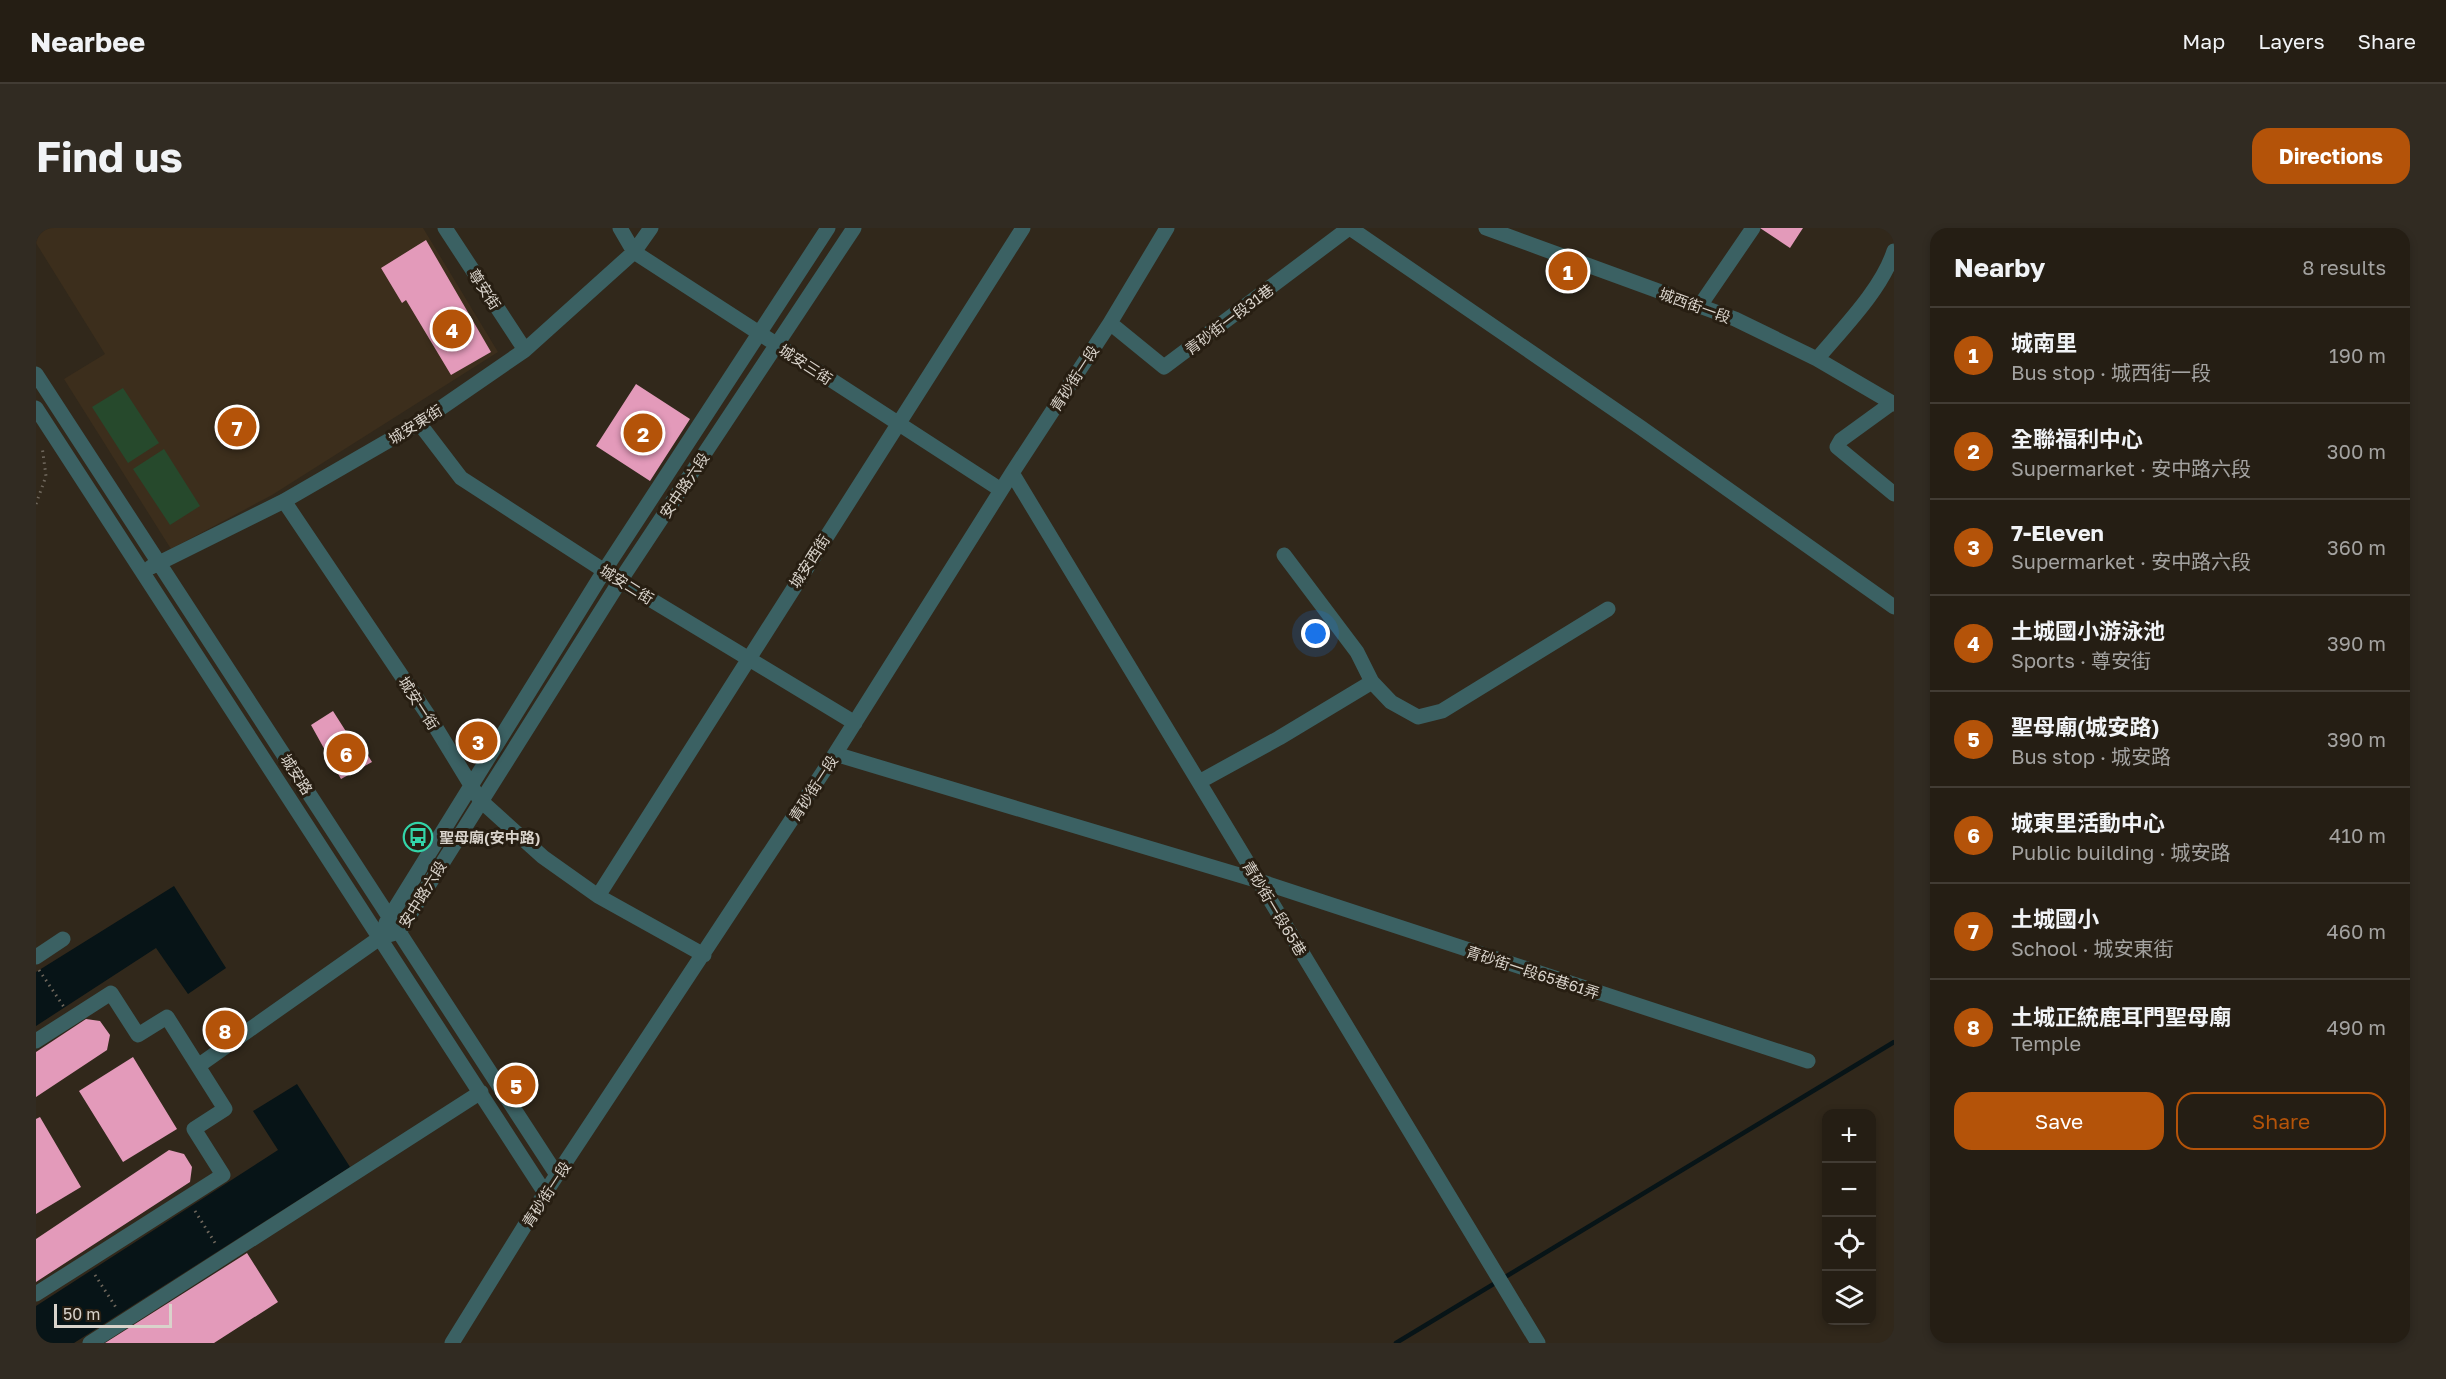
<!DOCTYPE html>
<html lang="en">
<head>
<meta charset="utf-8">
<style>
	body { margin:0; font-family:"Golos Text","Noto Sans TC",sans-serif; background:#312b22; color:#f1f3f6 }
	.controls { position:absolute; right:18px; bottom:18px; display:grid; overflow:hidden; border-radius:12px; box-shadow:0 3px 9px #0003 }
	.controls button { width:54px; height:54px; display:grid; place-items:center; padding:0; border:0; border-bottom:2px solid #423c34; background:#251e14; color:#f1f3f6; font:30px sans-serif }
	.scale { position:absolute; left:18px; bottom:15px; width:118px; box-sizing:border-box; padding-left:6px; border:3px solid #d9d3cb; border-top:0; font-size:16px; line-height:21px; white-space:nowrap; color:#d9d3cb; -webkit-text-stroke:4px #271e12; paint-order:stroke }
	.you { position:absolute; left:1280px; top:406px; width:21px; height:21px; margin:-15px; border:4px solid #fff; border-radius:50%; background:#1a73e8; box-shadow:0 0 0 9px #1a73e833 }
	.badge { display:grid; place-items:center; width:39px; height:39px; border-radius:50%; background:#b45309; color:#fff; font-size:20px; font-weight:700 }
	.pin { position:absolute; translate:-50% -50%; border:3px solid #fff; box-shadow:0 2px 6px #0006 }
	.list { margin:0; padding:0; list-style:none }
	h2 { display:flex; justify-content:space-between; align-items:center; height:78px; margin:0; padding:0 24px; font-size:26px }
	h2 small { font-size:20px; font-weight:400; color:#a3a2a0 }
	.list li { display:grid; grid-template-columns:39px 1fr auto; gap:18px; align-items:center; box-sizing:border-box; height:96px; padding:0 24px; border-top:2px solid #423c34 }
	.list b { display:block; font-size:22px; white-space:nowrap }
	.list p { margin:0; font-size:20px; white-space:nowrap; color:#a3a2a0 }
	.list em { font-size:20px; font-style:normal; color:#a3a2a0 }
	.actions { display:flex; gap:12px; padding:18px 24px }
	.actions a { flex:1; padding:14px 0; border:2px solid #b45309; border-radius:18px; text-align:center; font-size:21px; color:#b45309 }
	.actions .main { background:#b45309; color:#fff }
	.icon { flex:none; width:33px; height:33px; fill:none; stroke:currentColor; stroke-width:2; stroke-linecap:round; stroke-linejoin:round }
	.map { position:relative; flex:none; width:1858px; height:1115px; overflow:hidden; border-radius:18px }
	header { display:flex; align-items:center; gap:36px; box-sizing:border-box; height:84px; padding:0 30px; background:#251e14; border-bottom:2px solid #423c34 }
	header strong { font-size:28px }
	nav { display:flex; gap:33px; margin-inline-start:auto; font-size:21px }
	.intro { display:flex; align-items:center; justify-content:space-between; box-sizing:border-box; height:144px; padding:0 36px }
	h1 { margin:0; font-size:42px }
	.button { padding:15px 27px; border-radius:18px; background:#b45309; color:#fff; font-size:21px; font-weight:700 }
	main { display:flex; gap:36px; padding:0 36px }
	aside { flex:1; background:#251e14; border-radius:18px; box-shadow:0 3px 9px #0003 }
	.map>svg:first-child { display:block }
	.built { fill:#3c2e1c }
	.green { fill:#26492c }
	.water { fill:#071417 }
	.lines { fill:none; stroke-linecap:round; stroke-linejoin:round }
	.stream { stroke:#071417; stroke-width:4.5 }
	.building { fill:#e39aba }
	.path { stroke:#70685d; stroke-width:3; stroke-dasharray:1.5 4.5; stroke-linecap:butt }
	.minor { stroke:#3b6163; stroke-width:15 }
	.labels { text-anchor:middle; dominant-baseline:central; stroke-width:6; stroke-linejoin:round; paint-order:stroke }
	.street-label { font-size:15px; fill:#d9d3cb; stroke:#271e12 }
	.poi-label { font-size:15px; font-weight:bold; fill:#d9d3cb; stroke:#271e12; text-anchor:start }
</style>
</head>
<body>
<header>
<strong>Nearbee</strong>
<nav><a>Map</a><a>Layers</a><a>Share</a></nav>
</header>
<div class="intro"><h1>Find us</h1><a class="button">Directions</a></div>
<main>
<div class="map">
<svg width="1858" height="1115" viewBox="0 0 1858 1115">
	<rect width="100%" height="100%" fill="#31281b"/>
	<!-- built -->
	<path class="built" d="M 0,0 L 387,0 L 462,124 L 236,267 L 135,321 L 28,151 L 69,126 L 0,15 Z"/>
	<!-- green -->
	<path class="green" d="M 87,160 L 123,215 L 92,235 L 56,179 Z
		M 128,221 L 164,278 L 134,297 L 97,241 Z"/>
	<!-- water -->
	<path class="water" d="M 138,658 L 190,740 L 152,766 L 120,720 L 0,798 L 0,744 Z
		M 261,856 L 314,939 L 38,1115 L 0,1115 L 0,1078 L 242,922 L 217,883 Z"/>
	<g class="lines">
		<!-- stream -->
		<path class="stream" d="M 1360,1115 L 1858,814"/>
	</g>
	<!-- building -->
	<path class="building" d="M 1724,0 L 1767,0 L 1754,20 Z
		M 390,12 L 455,124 L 415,147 L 370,72 L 366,75 L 345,40 Z
		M 600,156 L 654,191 L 614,253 L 560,218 Z
		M 297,483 L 318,516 L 323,513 L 336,534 L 305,551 L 275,497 Z
		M 50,791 L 64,793 L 74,807 L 71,822 L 0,869 L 0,824 Z
		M 97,829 L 141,901 L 87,934 L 43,863 Z
		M 4,889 L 45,959 L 0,986 L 0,891 Z
		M 133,922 L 148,926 L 156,939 L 154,954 L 0,1054 L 0,1011 Z
		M 211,1025 L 242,1074 L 178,1115 L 69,1115 Z"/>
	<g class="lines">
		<!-- path -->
		<path class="path" d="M 0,276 L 10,248 L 6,218
			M 3,742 L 28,779
			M 159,983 L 181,1018
			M 59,1047 L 81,1081"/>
		<!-- minor -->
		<path class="minor" d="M 409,0 L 489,122
			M 584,0 L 598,24 L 965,262
			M 1314,0 L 1604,199 L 1858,379
			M 1450,0 L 1699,91 L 1781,131 L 1858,176
			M 1663,79 L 1717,0
			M 1074,95 L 1128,139 L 1313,0
			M 1781,131 C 1807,100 1846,61 1858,23
			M 0,146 L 521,947
			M 1856,175 L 1805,212 L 1801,219 L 1858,266
			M 0,180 L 509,965
			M 383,195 L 425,250 L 584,353 L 819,495
			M 976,245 L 1502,1115
			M 248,273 L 394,490 L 444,572 L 507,629 L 562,668 L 668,727
			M 1248,327 L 1321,424 L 1336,454 L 1355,474 L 1382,489 L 1406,483 L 1572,381
			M 115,339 L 248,273 L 383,195 L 489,122 L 598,24 L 615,0
			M 799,526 L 1223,653 L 1772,833
			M 1163,554 L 1243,510 L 1336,454
			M 562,668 L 987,0
			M 350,695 L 568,343 L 792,0
			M 0,729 L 27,711
			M 0,813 L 75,765 L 102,807 L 131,789 L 189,881 L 158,901 L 187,947 L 0,1066
			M 162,838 L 345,709 L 363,704 L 584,353 L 818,0
			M 54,1115 L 445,864
			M 416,1115 L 509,965 L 799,526 L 976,245 L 1074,95 L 1131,0"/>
	</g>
	<!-- icons -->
	<defs>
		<g id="bus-ring" transform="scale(1.5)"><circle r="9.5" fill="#271e12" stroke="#33d4a8" stroke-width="1.5"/><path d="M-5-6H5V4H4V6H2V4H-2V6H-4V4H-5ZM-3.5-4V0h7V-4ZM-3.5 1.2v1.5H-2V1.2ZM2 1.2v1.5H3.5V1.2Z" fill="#33d4a8"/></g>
	</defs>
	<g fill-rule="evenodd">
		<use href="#bus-ring" x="382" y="609"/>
	</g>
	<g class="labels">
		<!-- street labels -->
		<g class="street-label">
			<text transform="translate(449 61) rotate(57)">尊安街</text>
			<text transform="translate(1659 77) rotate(20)">城西街一段</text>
			<text transform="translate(1193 91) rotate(-37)">青砂街一段31巷</text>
			<text transform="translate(770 136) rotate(33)">城安三街</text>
			<text transform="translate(1038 150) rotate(-57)">青砂街一段</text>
			<text transform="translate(379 196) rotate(-32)">城安東街</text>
			<text transform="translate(648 257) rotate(-56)">安中路六段</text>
			<text transform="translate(773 333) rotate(-57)">城安西街</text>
			<text transform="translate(591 356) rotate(32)">城安二街</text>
			<text transform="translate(383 475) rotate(57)">城安一街</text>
			<text transform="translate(261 546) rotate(57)">城安路</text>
			<text transform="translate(777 560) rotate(-57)">青砂街一段</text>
			<text transform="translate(386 666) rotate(-58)">安中路六段</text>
			<text transform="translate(1239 680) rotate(59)">青砂街一段65巷</text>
			<text transform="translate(1497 744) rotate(18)">青砂街一段65巷61弄</text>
			<text transform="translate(510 966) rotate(-57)">青砂街一段</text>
		</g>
		<!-- poi labels -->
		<g class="poi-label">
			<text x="403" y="609">聖母廟(安中路)</text>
		</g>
	</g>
</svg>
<div class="controls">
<button>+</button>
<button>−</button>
<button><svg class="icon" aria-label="locate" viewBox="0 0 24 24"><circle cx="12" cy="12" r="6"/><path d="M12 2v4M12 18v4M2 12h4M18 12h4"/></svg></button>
<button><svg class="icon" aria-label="layers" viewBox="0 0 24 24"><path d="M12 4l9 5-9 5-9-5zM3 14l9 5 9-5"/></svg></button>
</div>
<div class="scale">50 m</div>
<div class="you"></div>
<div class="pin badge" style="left:1532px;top:43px">1</div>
<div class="pin badge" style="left:607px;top:205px">2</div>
<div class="pin badge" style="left:442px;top:513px">3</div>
<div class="pin badge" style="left:416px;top:101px">4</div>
<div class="pin badge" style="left:480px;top:857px">5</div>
<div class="pin badge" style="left:310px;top:525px">6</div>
<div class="pin badge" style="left:201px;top:199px">7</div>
<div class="pin badge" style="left:189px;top:802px">8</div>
</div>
<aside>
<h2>Nearby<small>8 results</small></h2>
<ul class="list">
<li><span class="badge">1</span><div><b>城南里</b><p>Bus stop · 城西街一段</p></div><em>190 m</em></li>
<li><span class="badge">2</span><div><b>全聯福利中心</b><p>Supermarket · 安中路六段</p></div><em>300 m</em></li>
<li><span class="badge">3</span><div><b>7-Eleven</b><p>Supermarket · 安中路六段</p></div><em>360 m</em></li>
<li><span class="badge">4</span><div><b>土城國小游泳池</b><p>Sports · 尊安街</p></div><em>390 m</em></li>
<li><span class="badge">5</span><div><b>聖母廟(城安路)</b><p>Bus stop · 城安路</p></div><em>390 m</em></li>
<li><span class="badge">6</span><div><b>城東里活動中心</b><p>Public building · 城安路</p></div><em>410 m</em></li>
<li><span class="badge">7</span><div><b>土城國小</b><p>School · 城安東街</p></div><em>460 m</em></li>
<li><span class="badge">8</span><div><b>土城正統鹿耳門聖母廟</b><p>Temple</p></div><em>490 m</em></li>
</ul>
<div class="actions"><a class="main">Save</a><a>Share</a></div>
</aside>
</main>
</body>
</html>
